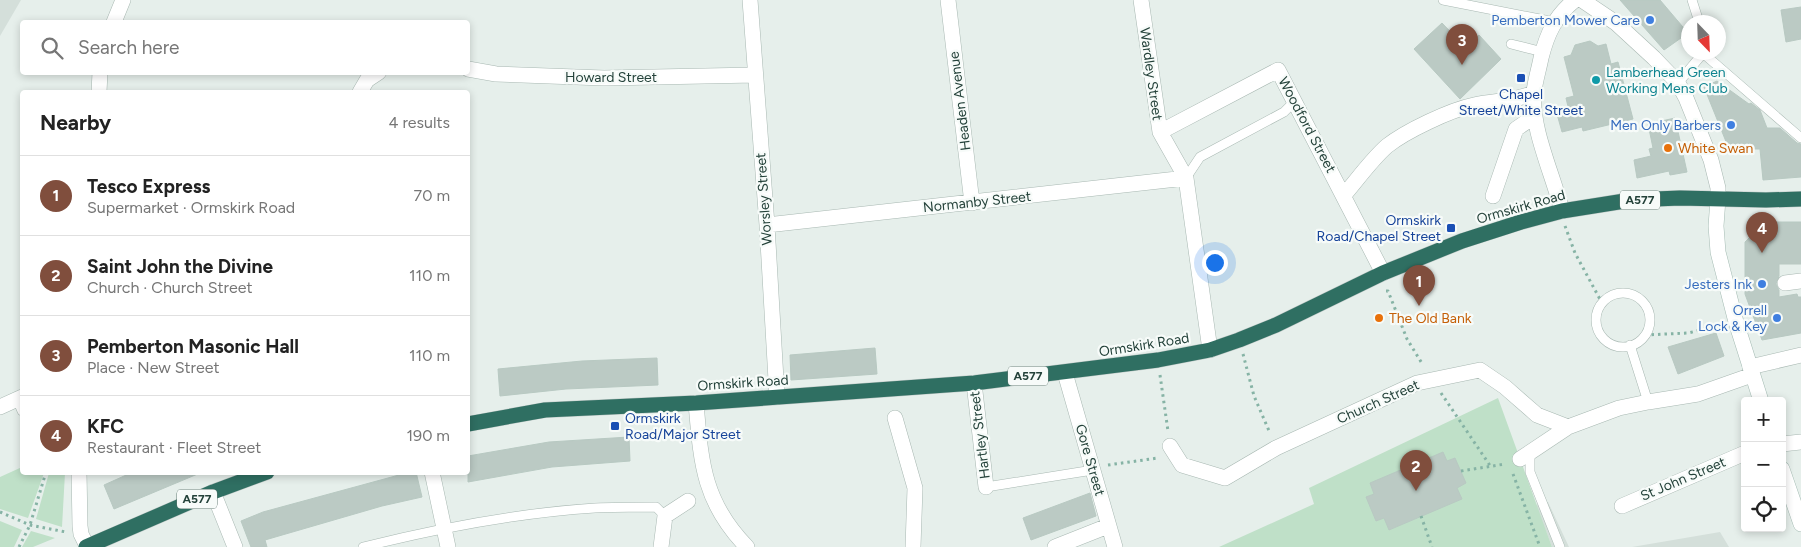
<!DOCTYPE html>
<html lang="en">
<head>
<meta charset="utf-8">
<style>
	body { margin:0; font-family:Figtree,sans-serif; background:#f6f6f6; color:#222 }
	.controls { position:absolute; right:15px; bottom:15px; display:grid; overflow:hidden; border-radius:5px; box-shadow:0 2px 8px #0003 }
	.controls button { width:45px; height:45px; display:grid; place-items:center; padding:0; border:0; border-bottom:1px solid #e0e0e0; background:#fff; color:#222; font:25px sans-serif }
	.compass { position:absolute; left:1681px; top:15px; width:45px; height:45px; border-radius:50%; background:#fff; box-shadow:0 2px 8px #0003; rotate:157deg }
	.you { position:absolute; left:1214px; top:262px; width:18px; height:18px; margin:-12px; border:4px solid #fff; border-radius:50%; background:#1a73e8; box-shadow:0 0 0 8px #1a73e833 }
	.badge { display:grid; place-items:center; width:32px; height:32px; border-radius:50%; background:#804e3d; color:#fff; font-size:16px; font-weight:700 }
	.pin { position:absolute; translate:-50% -41px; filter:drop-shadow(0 1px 2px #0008) }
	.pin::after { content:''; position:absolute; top:26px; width:18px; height:15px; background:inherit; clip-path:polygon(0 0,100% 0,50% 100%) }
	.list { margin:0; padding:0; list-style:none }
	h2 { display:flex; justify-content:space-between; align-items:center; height:65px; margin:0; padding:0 20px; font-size:21px }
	h2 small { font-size:16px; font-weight:400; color:#767676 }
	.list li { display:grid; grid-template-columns:32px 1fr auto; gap:15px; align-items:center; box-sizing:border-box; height:80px; padding:0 20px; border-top:1px solid #e0e0e0 }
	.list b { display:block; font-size:19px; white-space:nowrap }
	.list p { margin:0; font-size:16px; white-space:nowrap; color:#767676 }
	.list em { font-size:16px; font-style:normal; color:#767676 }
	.icon { flex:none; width:28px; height:28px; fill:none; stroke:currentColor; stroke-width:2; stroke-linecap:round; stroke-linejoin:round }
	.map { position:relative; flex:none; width:1801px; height:547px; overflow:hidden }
	.search { position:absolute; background:#fff; box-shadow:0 2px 8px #0003; left:20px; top:20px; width:450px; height:55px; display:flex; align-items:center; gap:12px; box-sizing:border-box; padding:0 18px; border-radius:5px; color:#767676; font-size:19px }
	.panel { position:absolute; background:#fff; box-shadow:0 2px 8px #0003; left:20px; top:90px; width:450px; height:385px; border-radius:5px }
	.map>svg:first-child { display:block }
	.built { fill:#d4dfda }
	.green { fill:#bfe0c8 }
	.building { fill:#bbcac4; stroke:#b8c9c2 }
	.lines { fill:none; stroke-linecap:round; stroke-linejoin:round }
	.lane-casing { stroke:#a8b8b2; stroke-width:10 }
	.street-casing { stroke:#a8b8b2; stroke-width:16 }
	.secondary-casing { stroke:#a4bbb3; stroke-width:16 }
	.highway-casing { stroke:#c2cac8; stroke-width:16 }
	.path { stroke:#86b3a5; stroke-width:3; stroke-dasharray:2.5 4; stroke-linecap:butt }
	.lane { stroke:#fff; stroke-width:9 }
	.street { stroke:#fff; stroke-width:15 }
	.secondary { stroke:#fff; stroke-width:15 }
	.highway { stroke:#2f6f62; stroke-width:15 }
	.shop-dot { fill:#3f7fe0; stroke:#f7fbf9; stroke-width:2 }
	.transit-dot { fill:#1a4fb4; stroke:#f7fbf9; stroke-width:2 }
	.culture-dot { fill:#0f9aa8; stroke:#f7fbf9; stroke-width:2 }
	.food-dot { fill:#e8710a; stroke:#f7fbf9; stroke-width:2 }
	.labels { text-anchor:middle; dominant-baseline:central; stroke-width:4.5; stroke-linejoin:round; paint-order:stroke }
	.shield { fill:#f7fbf9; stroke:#637a73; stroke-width:1 }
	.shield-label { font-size:12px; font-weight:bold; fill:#24423a }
	.shop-label { font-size:14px; fill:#366cbe; stroke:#f7fbf9; text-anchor:end }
	.culture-label { font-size:14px; fill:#0d838f; stroke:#f7fbf9; text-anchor:start }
	.street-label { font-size:14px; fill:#24423a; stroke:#f7fbf9 }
	.transit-label { font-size:14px; fill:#164399; stroke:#f7fbf9 }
	.food-label { font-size:14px; fill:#c56008; stroke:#f7fbf9; text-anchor:start }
</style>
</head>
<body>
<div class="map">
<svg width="1801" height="547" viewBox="0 0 1801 547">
	<rect width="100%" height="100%" fill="#e6efeb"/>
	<!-- built -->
	<path class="built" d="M 0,0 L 21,0 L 0,36 Z
		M 1548,502 L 1569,547 L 1552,547 L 1536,505 Z
		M 1720,532 L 1729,547 L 1632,547 Z"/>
	<!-- green -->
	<path class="green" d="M 1498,398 L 1552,547 L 1219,547 L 1314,504 L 1309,488 Z
		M 22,467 L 22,472 L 44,473 L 28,518 L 0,509 L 0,477 Z
		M 49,473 L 65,473 L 62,527 L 36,519 Z
		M 0,521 L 22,530 L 14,547 L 0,547 Z
		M 31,531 L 55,538 L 33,547 L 22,547 Z"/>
	<!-- building -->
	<path class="building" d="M 1620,0 L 1660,0 L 1688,33 L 1664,50 Z
		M 1801,7 L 1801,39 L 1786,42 L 1781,10 Z
		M 1442,23 L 1465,47 L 1479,35 L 1501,59 L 1460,99 L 1414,49 Z
		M 1590,41 L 1598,46 L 1606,44 L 1611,64 L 1618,62 L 1633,119 L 1583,131 L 1582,127 L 1562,132 L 1557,114 L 1569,111 L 1566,98 L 1574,96 L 1564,57 L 1571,55 L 1575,45 Z
		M 1717,81 L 1749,104 L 1751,103 L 1760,110 L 1767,128 L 1780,128 L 1797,143 L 1801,144 L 1801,177 L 1763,180 L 1760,149 L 1729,149 L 1704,87 Z
		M 1675,118 L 1687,172 L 1670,175 L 1669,171 L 1637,178 L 1634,160 L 1651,156 L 1649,149 L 1653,148 L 1648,124 Z
		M 1765,222 L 1801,222 L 1801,264 L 1779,264 L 1779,276 L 1776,284 L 1779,290 L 1779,297 L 1797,294 L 1798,297 L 1801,297 L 1801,333 L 1762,340 L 1745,294 L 1745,242 Z
		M 1716,333 L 1724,356 L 1678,374 L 1668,347 Z
		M 875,348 L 877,374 L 791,380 L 790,355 Z
		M 657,358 L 658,385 L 566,389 L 500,396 L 498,369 L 582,361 Z
		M 629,437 L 630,461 L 552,467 L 468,482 L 468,456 L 549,442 Z
		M 1443,452 L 1447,461 L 1455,458 L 1466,483 L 1457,488 L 1462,499 L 1389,530 L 1384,518 L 1376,521 L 1366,497 L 1374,494 L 1370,483 Z
		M 133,472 L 200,472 L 200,473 L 114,509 L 104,485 Z
		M 410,472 L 416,472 L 422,497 L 382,506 L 265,540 L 267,547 L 251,547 L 241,521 L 263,512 Z
		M 1090,493 L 1096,516 L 1031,540 L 1023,518 Z"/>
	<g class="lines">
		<!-- lane casing -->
		<g class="lane-casing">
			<path id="lane" d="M 1443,0 L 1555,22
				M 1692,0 L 1699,22
				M 1511,44 L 1543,52
				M 1704,54 L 1801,138
				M 1678,83 L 1704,52
				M 1186,178 L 1200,157 L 1284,112 L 1295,101
				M1596 320a27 27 0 1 1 54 0a27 27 0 1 1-54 0Z
				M 1630,345 L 1648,402
				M 17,399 L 22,411
				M 1530,453 L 1530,472 L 1560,547
				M 986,487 L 1093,470
				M 363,547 C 439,528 517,513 595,508 C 616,507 636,507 656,507 L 665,516"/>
		</g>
		<!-- street casing -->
		<g class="street-casing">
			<path id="street" d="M 750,0 L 767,225 L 777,397
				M 948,0 L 972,203
				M 1141,0 L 1160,132 L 1186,178 L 1210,350
				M 1582,0 L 1616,23 L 1654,58 L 1678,83 L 1686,98 L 1711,160 L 1718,188 L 1718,199
				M 114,22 L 123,0
				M 468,69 L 496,74 L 604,78 L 755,75
				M 99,92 L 100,72
				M 360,92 L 367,80 L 379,72
				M 1160,132 L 1278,70 L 1383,273
				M 1344,195 C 1357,180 1372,159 1387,146 C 1406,131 1450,110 1474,105 C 1495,100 1513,102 1533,93
				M 1493,196 L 1516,129 L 1535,116
				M 1562,211 C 1554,177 1530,127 1534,92 C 1535,81 1539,69 1541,58 C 1547,34 1555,16 1575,0
				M 767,225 L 1186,178
				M 1785,283 L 1801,281
				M 1750,367 L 1801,355
				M 1065,373 L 1115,547
				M 974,383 L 986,487
				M 696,403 C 701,462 703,502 747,547
				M 0,407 L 22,397
				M 895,418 L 915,488 L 913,547
				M 1782,444 L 1801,442
				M 1170,446 L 1182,465 L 1225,478 L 1276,448 L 1417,383 L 1480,370 L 1505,387 L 1537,415 L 1568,427 L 1619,408 L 1648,402 L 1698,394 L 1752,375
				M 1520,459 L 1568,427
				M 79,472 L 80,526 L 81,534 L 87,546
				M 432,472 L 448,547
				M 213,492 L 235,547
				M 1622,506 L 1745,453
				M 661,547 L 665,516 L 688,501
				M 1055,547 L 1108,526"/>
		</g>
		<!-- secondary casing -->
		<g class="secondary-casing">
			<path id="secondary" d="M 1718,199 L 1716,226 L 1718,252 L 1736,322 L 1761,401
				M 1782,469 L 1801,524"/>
		</g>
		<!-- highway casing -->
		<g class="highway-casing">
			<path id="highway" d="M 468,424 L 545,410 L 696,403 L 974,383 L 1158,360 L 1210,350 L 1239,340 L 1276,325 L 1383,273 L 1462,241 L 1521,222 L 1562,211 L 1631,200 L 1680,198 L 1766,200 L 1801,199
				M 86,547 L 213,492 L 267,472"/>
		</g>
		<!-- path -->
		<path class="path" d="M 1565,226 L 1575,253 L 1602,303
			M 1386,291 L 1388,291 L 1407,339 L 1423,365
			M 1645,335 L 1688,333 L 1721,325
			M 1243,354 L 1254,396 L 1270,433
			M 1160,375 L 1168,431
			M 1441,393 L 1491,467
			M 1108,465 L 1158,458
			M 1461,471 L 1505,464
			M 1513,474 L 1540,547
			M 0,512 L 30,525 L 66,532
			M 1421,516 L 1432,547
			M 19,547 L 30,525 L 46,472"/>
		<!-- lane -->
		<use href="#lane" class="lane"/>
		<!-- street -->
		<use href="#street" class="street"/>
		<!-- secondary -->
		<use href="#secondary" class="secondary"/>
		<!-- highway -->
		<use href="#highway" class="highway"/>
	</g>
	<!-- markers -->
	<g class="shop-dot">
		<circle cx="1650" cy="20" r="5"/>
		<circle cx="1731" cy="125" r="5"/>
		<circle cx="1762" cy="284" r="5"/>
		<circle cx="1777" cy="318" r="5"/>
	</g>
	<g class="transit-dot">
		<rect x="1516" y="73" width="10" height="10" rx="2.5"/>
		<rect x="1446" y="223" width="10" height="10" rx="2.5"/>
		<rect x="610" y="421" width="10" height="10" rx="2.5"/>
	</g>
	<circle class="culture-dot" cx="1596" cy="80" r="5"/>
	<g class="food-dot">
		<circle cx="1668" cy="148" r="5"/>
		<circle cx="1379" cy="318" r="5"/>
	</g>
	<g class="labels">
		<!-- shield labels -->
		<g class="shield">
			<rect x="1620" y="190.5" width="40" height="19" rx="4"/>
			<rect x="1008" y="366.5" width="40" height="19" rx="4"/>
			<rect x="177" y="489.5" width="40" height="19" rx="4"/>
		</g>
		<g class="shield-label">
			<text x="1640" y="200">A577</text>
			<text x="1028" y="376">A577</text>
			<text x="197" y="499">A577</text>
		</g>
		<!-- shop labels -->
		<g class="shop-label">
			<text x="1640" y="20">Pemberton Mower Care</text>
			<text x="1721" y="125">Men Only Barbers</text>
			<text x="1752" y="284">Jesters Ink</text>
			<text x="1767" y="310">Orrell<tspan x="1767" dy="16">Lock &amp; Key</tspan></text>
		</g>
		<!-- culture labels -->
		<g class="culture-label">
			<text x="1606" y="72">Lamberhead Green<tspan x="1606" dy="16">Working Mens Club</tspan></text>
		</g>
		<!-- street labels -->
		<g class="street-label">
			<text transform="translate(1151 74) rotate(82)">Wardley Street</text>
			<text x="611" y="77">Howard Street</text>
			<text transform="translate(960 101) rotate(-97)">Headen Avenue</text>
			<text transform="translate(1307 125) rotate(62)">Woodford Street</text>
			<text transform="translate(764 199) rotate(-94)">Worsley Street</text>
			<text transform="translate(977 202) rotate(-6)">Normanby Street</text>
			<text transform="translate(1521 207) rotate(-16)">Ormskirk Road</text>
			<text transform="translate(1144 345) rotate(-9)">Ormskirk Road</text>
			<text transform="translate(743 383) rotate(-4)">Ormskirk Road</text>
			<text transform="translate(1378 402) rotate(-24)">Church Street</text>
			<text transform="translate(980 435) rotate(-97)">Hartley Street</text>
			<text transform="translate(1090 460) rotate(74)">Gore Street</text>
			<text transform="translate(1683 479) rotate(-23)">St John Street</text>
		</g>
		<!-- transit labels -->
		<g class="transit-label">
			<text x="1521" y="94">Chapel<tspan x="1521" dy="16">Street/White Street</tspan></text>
			<text x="1441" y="220" text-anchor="end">Ormskirk<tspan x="1441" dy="16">Road/Chapel Street</tspan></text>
			<text x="625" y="418" text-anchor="start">Ormskirk<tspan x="625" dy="16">Road/Major Street</tspan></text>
		</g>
		<!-- food labels -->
		<g class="food-label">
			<text x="1678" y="148">White Swan</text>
			<text x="1389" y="318">The Old Bank</text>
		</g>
	</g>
</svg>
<div class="controls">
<button>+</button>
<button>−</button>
<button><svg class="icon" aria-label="locate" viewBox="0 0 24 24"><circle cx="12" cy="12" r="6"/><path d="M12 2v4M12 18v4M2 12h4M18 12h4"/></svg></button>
</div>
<svg class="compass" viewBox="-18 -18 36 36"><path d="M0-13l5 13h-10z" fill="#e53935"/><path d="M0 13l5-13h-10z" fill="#767676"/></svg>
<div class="you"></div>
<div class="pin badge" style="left:1419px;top:306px">1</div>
<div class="pin badge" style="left:1416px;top:491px">2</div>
<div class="pin badge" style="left:1462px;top:65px">3</div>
<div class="pin badge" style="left:1762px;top:253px">4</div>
<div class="search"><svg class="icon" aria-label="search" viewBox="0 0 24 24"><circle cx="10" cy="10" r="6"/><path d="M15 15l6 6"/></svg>Search here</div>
<section class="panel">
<h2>Nearby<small>4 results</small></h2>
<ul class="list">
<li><span class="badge">1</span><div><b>Tesco Express</b><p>Supermarket · Ormskirk Road</p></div><em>70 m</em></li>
<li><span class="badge">2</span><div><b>Saint John the Divine</b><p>Church · Church Street</p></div><em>110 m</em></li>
<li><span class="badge">3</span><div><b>Pemberton Masonic Hall</b><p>Place · New Street</p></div><em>110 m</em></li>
<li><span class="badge">4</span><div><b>KFC</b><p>Restaurant · Fleet Street</p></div><em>190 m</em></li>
</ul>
</section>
</div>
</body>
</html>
